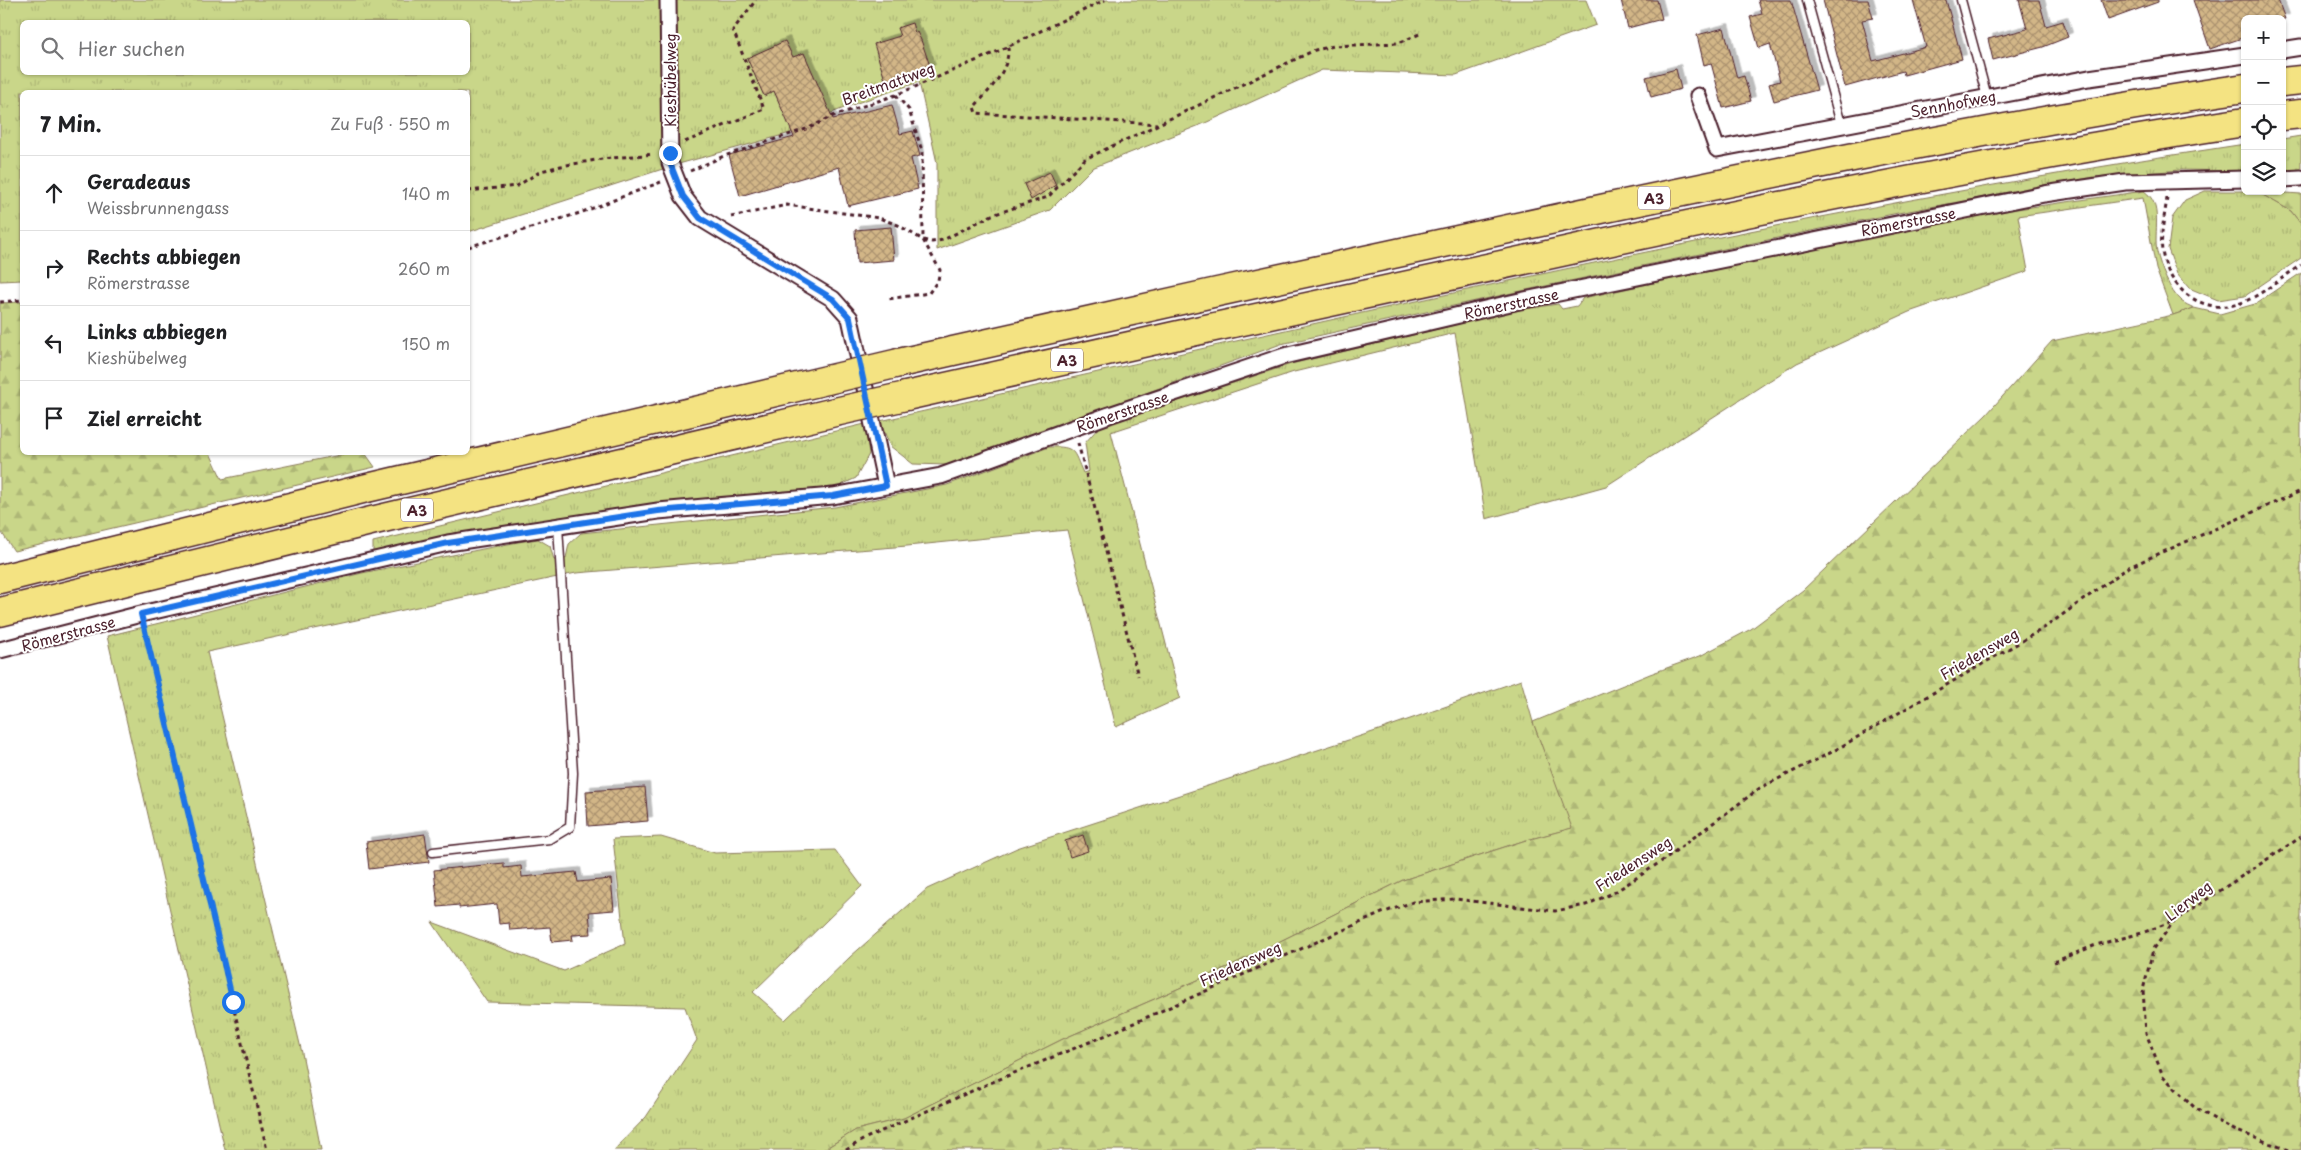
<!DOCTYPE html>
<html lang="de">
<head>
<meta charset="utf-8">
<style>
	body { margin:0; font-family:"Playpen Sans",sans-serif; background:#f6f6f6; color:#202124 }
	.controls { position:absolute; right:15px; top:15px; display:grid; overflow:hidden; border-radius:8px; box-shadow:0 1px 4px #0004 }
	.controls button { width:45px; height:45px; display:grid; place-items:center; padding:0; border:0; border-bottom:1px solid #e0e0e0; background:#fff; color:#202124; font:25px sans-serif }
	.stop { position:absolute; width:15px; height:15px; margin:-11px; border:4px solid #1a73e8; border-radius:50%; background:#fff }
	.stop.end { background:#1a73e8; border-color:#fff; box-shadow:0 1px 5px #0008 }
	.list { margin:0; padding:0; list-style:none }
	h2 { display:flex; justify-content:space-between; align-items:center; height:65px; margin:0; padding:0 20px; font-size:21px }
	h2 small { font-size:16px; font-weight:400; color:#757577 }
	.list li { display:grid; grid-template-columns:32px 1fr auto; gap:15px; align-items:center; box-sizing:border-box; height:75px; padding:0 20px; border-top:1px solid #e0e0e0 }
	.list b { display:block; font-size:19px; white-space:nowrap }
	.list p { margin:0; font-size:16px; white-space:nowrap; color:#757577 }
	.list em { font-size:16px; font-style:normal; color:#757577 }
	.icon { flex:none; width:28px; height:28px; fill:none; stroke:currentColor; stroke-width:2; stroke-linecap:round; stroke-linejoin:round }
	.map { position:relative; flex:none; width:2301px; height:1150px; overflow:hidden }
	.search { position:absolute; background:#fff; box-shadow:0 1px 4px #0004; left:20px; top:20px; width:450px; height:55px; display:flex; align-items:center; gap:12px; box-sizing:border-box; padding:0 18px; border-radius:8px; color:#757577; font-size:19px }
	.panel { position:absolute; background:#fff; box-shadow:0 1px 4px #0004; left:20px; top:90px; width:450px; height:365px; border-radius:8px }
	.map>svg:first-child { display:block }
	.grass { fill:url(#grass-tufts); stroke:#8a7a5a; fill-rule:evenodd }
	.forest { fill:url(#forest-firs); stroke:#8a7a5a }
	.building { fill:url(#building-cross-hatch); stroke:#4a1f2b; filter:url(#shadow) }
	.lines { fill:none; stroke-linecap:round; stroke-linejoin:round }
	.service-casing { stroke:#4a1f2b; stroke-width:11 }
	.minor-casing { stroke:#4a1f2b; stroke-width:19 }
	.motorway-casing { stroke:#4a1f2b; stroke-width:31 }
	.path { stroke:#4a1f2b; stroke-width:3; stroke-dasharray:4 4; stroke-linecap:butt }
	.service { stroke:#fff; stroke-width:8 }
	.minor { stroke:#fff; stroke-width:15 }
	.motorway { stroke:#f4e382; stroke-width:28 }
	.motorway-bridge-casing { stroke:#4a1f2b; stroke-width:31; stroke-linecap:butt }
	.motorway-bridge { stroke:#f4e382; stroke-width:28 }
	.route { stroke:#1a73e8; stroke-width:6 }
	.labels { text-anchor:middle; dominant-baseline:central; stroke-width:4; stroke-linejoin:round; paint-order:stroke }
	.shield { fill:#fff; stroke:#80626b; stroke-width:1 }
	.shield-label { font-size:14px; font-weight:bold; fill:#4a1f2b }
	.street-label { font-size:15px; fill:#4a1f2b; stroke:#fff }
</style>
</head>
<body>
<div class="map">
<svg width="2301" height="1150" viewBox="0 0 2301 1150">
	<defs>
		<pattern id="grass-tufts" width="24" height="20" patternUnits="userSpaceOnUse" patternTransform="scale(1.25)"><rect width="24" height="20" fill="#c9d689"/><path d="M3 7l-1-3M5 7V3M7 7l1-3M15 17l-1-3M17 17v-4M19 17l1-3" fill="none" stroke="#aeb776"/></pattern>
		<pattern id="forest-firs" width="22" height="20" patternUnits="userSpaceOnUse" patternTransform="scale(1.25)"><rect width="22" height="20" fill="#c9d689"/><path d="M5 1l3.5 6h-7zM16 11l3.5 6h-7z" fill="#aeb776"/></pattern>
		<pattern id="building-cross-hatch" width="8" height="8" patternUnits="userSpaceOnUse" patternTransform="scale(1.25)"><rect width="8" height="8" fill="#d2b687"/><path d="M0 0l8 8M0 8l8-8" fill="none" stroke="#ac936f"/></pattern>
		<filter id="shadow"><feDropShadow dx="4.5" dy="-4.5" stdDeviation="0" flood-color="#0004"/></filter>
	</defs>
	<rect width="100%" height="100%" fill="#fff"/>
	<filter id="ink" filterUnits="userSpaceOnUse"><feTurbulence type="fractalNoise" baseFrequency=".02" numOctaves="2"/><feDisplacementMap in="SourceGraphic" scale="10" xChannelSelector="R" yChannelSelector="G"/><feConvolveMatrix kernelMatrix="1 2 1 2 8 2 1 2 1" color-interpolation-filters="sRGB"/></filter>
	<g filter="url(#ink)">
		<!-- grass -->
		<path class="grass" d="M 0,0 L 1586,0 L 1596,25 L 1456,75 L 1322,70 L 1205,123 L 1092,168 L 1050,210 L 937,250 L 937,163 L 919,82 L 857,103 L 824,116 L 794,132 L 675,165 L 468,232 L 468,92 L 22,92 L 22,280 L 0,281 ZM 22,22 L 468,22 L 468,72 L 22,72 Z
			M 2301,136 L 2301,169 L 2282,171 L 2282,139 Z
			M 2245,144 L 2245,171 L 2181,170 L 2094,177 L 1898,213 L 1512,293 L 1281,344 L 947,465 L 913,464 L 890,446 L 880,421 C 1333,320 1785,212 2245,144 Z
			M 2144,191 C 2164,204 2153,232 2157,252 C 2160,266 2170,292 2181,301 C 2185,304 2190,306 2194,308 L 2173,315 L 2156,269 L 2143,198 L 2018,216 L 2028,271 L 1909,312 L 1797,363 L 1606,486 L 1486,519 L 1455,333 L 1294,372 L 1111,432 L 1180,698 L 1116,727 L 1067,530 L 907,546 L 576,573 L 207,652 L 302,1053 L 321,1150 L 225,1150 L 107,636 L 362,573 L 518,542 L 538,539 L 550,546 L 554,560 L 566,558 L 569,544 L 581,533 L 835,507 L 947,485 L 1049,447 C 1076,446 1073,451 1083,473 L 1089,471 L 1085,443 L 1099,427 L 1291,364 L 1517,310 L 1558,304 L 1562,309 L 1577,306 L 1583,298 L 1901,230 L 2017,209 Z
			M 2205,191 L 2256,191 L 2291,211 L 2301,224 L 2301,258 L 2245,296 L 2218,300 L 2189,288 L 2177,274 L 2168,249 L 2172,218 L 2185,200 Z
			M 865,424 L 869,454 L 856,478 L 831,490 L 662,503 L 454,534 L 373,552 L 373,542 Z
			M 1521,680 L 1533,722 L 1573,828 L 1523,841 L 1403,880 L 1230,966 L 1063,1039 L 904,1118 L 856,1130 L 823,1150 L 614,1150 L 646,1117 L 697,1040 L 685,1007 L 487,1002 L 432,922 L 564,971 L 625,944 L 613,839 L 661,837 L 715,853 L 835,850 L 862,886 L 753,992 L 785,1020 L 850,957 L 927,889 L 1017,848 L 1376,731 Z"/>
		<!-- forest -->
		<path class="forest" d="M 2256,191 L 2301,194 L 2301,224 L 2291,211 Z
			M 2301,273 L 2301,1150 L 823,1150 L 856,1130 L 904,1118 L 1063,1039 L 1230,966 L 1403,880 L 1523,841 L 1572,828 L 1533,722 L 1650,674 L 1700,656 L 1751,629 L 1803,590 L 1986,415 L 2052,341 L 2173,315 L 2194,308 L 2220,314 L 2255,304 Z
			M 22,302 L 22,452 L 210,453 L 222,479 L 350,453 L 365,453 L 375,467 L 14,551 L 0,530 L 0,303 Z"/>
		<!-- building -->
		<path class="building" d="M 1621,0 L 1657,0 L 1662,19 L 1628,28 Z
			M 1758,0 L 1791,0 L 1817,90 L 1774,101 L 1769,84 L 1780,81 L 1770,44 L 1759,48 L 1750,17 L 1762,14 Z
			M 1823,0 L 1868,0 L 1873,18 L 1862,20 L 1873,61 L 1926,47 L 1913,0 L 1946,0 L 1962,59 L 1904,75 L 1903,71 L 1845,87 Z
			M 2019,0 L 2039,0 L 2046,26 L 2063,21 L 2068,37 L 2043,47 L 1993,60 L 1988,39 L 2027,29 Z
			M 2101,0 L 2158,0 L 2158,2 L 2108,20 Z
			M 2193,0 L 2278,0 L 2285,19 L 2245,19 L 2245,37 L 2210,49 Z
			M 912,23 L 915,33 L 917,32 L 921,40 L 931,69 L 886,83 L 874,44 L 900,36 L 897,28 Z
			M 1724,28 L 1737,78 L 1744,76 L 1751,101 L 1723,108 L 1711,63 L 1704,65 L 1697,35 Z
			M 785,41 L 793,57 L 804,53 L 833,119 L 892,105 L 900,134 L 913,131 L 920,156 L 911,158 L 918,189 L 848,206 L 839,167 L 740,196 L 729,155 L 794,137 L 774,91 L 764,96 L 747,58 Z
			M 1676,69 L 1681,89 L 1651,97 L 1646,77 Z
			M 1050,172 L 1056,185 L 1031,200 L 1024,184 Z
			M 891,227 L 894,260 L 857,263 L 855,230 Z
			M 645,787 L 648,821 L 588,826 L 586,791 Z
			M 425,834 L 429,862 L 369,869 L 366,842 Z
			M 1083,835 L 1088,851 L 1070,857 L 1065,841 Z
			M 504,863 L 504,868 L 521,866 L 522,877 L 576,872 L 578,882 L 611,879 L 614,910 L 589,912 L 591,934 L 572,935 L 573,940 L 552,942 L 550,927 L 510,930 L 509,923 L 499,924 L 497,904 L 459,908 L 459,905 L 438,907 L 434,870 Z"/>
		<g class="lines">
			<!-- service casing -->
			<g class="service-casing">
				<path id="service" d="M 1807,0 L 1841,124
					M 1961,0 L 1987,97
					M 433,852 L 550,839 L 570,827 L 573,773 L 558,526"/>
			</g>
			<!-- minor casing -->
			<g class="minor-casing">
				<path id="minor" d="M 668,0 L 670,163 L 683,196 L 700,218 L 833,299 L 850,318 L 886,486
					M 2282,50 L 2301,47
					M 1698,96 L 1717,149 L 2089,78 L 2245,55
					M 2282,179 L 2301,178
					M 0,650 L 141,614 L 448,543 L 658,511 L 833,496 L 941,476 L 1109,415 L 1284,356 L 1515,302 L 2044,194 L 2125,182 L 2245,179"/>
			</g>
			<!-- motorway casing -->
			<g class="motorway-casing">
				<path id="motorway" d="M 2282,82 L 2301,80
					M 2282,116 L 2301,114
					M 899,363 C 1133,310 1366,259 1601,209 C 1815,164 2028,120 2245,88
					M 906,396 C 1132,345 1357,295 1584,247 C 1803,200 2023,156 2245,122
					M 0,579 L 367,488 L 827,380
					M 0,612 L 371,521 L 835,412"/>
			</g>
			<!-- path -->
			<path class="path" d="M 1008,47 C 1010,70 989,91 974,107 L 976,113 L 1157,124
				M 896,95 L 909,110 L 922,151 L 923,240 L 932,242 L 943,240 L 992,215 L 1048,197 L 1085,159 L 1315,50 L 1334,46 L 1398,43 L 1422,33
				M 685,142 L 764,109 L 733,30 L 756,0
				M 690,171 L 724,156 L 809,128 L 833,116 L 896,95 L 1001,50 L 1105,0
				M 468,191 L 517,186 L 541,171 L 561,166 L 602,159 L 654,154
				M 2167,198 C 2165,214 2160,235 2162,251 C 2169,294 2210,320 2250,299 C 2268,290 2284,276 2301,265
				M 731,217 L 787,205 L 879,218 L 898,225 L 923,240 L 940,270 L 938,280 L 929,293 L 888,299
				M 468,247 L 580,213 L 661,182
				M 0,302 L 22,300
				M 1078,443 L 1138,676
				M 145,629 L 267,1150
				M 2054,962 L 2096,945 L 2142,933 L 2173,921
				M 846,1150 L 866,1138 L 990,1083 L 1109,1034 L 1382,913 L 1413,902 L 1455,899 L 1555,911 L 1586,905 L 1615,892 L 1662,861 L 1760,788 L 1832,752 L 2044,628 L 2129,567 L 2301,491
				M 2288,1150 L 2234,1130 L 2195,1108 L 2163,1076 L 2146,1033 L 2143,990 L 2153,950 L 2174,921 L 2301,837"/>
			<!-- service -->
			<use href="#service" class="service"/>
			<!-- minor -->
			<use href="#minor" class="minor"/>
			<!-- motorway -->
			<use href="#motorway" class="motorway"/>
			<!-- motorway-bridge casing -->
			<g class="motorway-bridge-casing">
				<path id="motorway-bridge" d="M 827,380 L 899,363
					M 835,412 L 906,396"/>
			</g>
			<!-- motorway-bridge -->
			<use href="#motorway-bridge" class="motorway-bridge"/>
		</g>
	</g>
	<g class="lines" filter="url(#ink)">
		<!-- route -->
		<path class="route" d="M 233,1002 L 141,614 L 448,543 L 658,511 L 833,496 L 886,486 L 850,318 L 833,299 L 700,218 L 683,196 L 670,163 L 670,153"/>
	</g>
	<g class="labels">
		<!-- shield labels -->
		<g class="shield">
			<rect x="1638" y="186.5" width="32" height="23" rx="4"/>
			<rect x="1051" y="348.5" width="32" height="23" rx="4"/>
			<rect x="401" y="498.5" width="32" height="23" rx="4"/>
		</g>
		<g class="shield-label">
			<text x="1654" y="198">A3</text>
			<text x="1067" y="360">A3</text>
			<text x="417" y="510">A3</text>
		</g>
		<!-- street labels -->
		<g class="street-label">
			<text transform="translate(669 80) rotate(-90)">Kieshübelweg</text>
			<text transform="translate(888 83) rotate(-20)">Breitmattweg</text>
			<text transform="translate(1953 103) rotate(-11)">Sennhofweg</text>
			<text transform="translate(1908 221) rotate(-11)">Römerstrasse</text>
			<text transform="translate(1511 303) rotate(-12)">Römerstrasse</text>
			<text transform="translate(1122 411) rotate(-19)">Römerstrasse</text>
			<text transform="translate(68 633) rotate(-15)">Römerstrasse</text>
			<text transform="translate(1979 653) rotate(-30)">Friedensweg</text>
			<text transform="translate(1633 863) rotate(-33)">Friedensweg</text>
			<text transform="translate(2188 900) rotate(-38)">Lierweg</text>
			<text transform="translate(1240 963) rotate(-24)">Friedensweg</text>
		</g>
	</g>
</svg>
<div class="controls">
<button>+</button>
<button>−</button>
<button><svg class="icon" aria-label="locate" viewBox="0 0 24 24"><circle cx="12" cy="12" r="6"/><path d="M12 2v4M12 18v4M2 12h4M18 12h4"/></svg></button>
<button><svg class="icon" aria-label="layers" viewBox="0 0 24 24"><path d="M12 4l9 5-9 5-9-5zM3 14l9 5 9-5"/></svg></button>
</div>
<div class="stop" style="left:233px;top:1002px"></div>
<div class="stop end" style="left:670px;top:153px"></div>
<div class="search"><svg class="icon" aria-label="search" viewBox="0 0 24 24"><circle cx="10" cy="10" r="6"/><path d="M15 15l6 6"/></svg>Hier suchen</div>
<section class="panel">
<h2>7 Min.<small>Zu Fuß · 550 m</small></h2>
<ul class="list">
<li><svg class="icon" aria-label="ahead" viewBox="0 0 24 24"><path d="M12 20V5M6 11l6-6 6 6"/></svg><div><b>Geradeaus</b><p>Weissbrunnengass</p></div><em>140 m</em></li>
<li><svg class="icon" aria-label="right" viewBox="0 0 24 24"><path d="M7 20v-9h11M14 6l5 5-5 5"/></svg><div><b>Rechts abbiegen</b><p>Römerstrasse</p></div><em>260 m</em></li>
<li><svg class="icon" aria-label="left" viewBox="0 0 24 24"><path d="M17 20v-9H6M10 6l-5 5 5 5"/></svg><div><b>Links abbiegen</b><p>Kieshübelweg</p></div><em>150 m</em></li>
<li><svg class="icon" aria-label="arrive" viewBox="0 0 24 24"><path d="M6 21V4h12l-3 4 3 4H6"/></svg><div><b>Ziel erreicht</b></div></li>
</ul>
</section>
</div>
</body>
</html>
